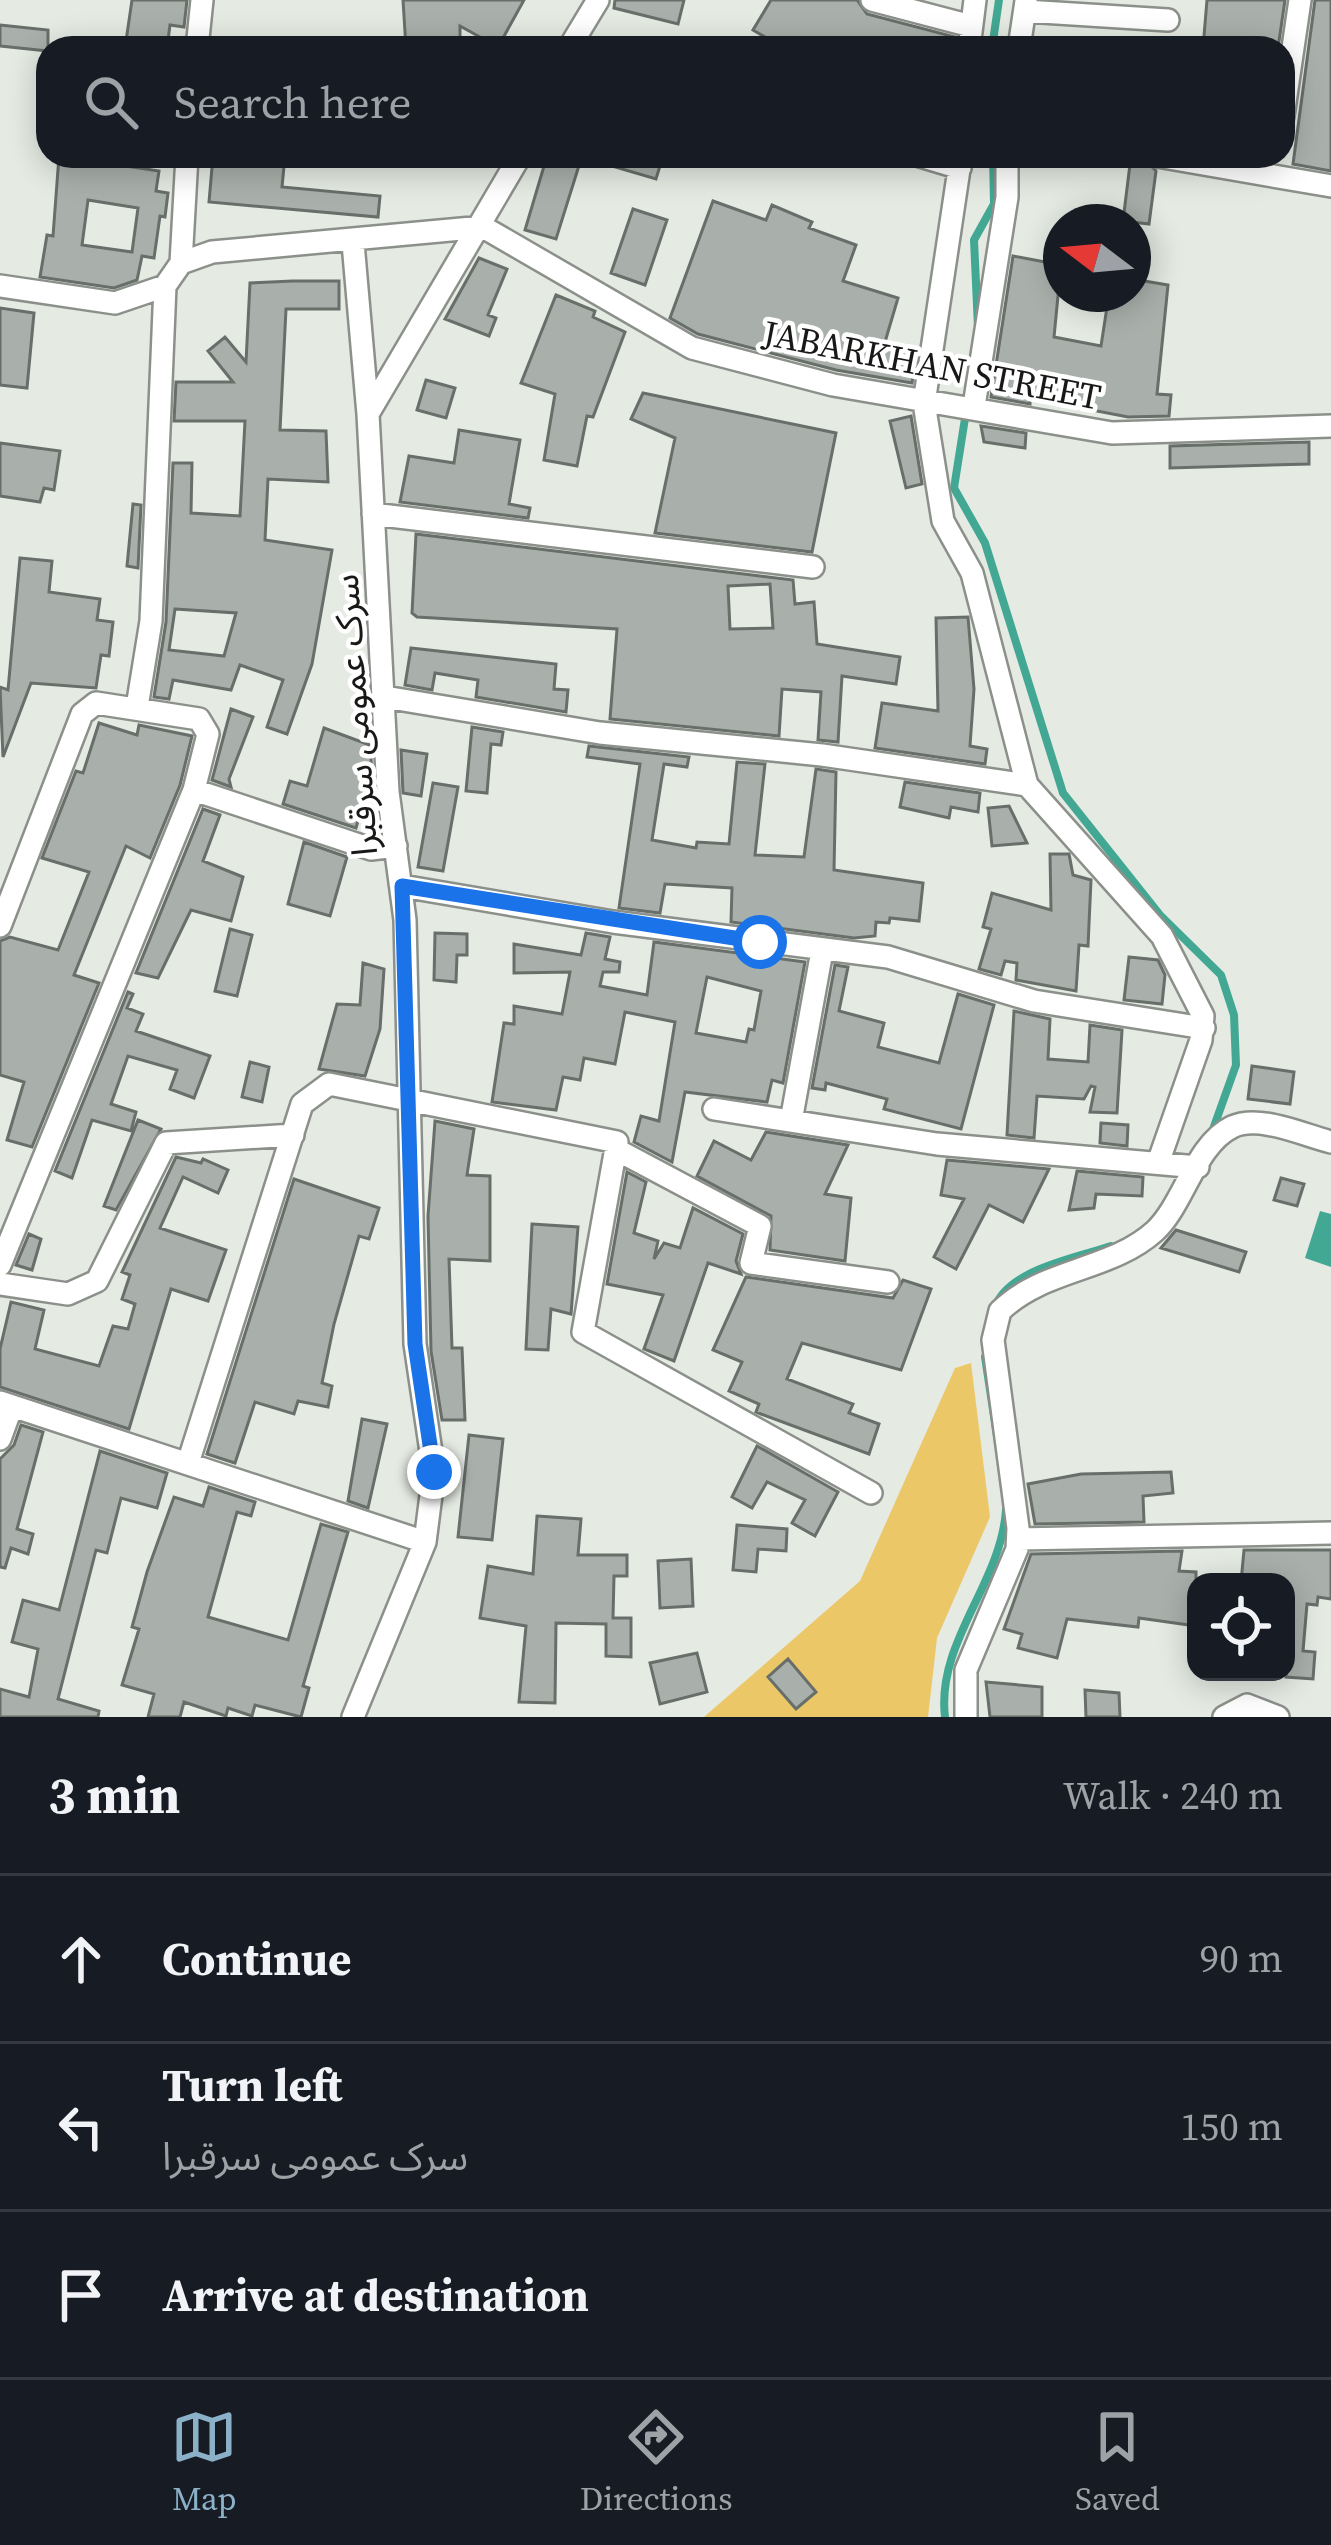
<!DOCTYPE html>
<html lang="en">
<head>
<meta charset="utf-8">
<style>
	body { margin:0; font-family:"Source Serif 4","Noto Sans Arabic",serif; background:#242831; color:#f1f3f6 }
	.controls { position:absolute; right:36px; bottom:36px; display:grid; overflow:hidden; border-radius:24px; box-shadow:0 6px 30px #0003 }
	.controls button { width:108px; height:108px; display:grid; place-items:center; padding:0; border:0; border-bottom:3px solid #363941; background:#171b24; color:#f1f3f6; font:60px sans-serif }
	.compass { position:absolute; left:1043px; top:204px; width:108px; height:108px; border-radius:50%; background:#171b24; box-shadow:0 6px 30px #0003; rotate:286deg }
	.stop { position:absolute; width:36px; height:36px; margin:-27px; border:9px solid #1a73e8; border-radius:50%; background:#fff }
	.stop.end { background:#1a73e8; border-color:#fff; box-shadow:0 3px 12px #0008 }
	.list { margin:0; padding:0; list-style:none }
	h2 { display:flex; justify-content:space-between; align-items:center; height:156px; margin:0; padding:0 48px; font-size:51px }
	h2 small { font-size:39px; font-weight:400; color:#9ea1a6 }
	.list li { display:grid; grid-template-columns:78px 1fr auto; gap:36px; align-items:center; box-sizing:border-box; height:168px; padding:0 48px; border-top:3px solid #363941 }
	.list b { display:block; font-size:45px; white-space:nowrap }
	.list p { margin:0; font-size:39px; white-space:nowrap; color:#9ea1a6 }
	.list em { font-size:39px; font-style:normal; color:#9ea1a6 }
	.icon { flex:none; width:66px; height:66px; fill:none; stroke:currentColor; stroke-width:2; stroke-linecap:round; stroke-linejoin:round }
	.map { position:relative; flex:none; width:1331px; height:1717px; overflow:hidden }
	.search { position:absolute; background:#171b24; box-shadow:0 6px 30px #0003; left:36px; right:36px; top:36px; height:132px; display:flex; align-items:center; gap:30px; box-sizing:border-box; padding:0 42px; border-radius:36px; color:#9ea1a6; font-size:45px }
	.sheet { height:660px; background:#171b24 }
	nav { display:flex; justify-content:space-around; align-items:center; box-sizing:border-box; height:168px; border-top:3px solid #363941; background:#171b24; font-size:33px; color:#9ea1a6 }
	nav a { display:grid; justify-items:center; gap:6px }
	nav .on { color:#8bb1c9 }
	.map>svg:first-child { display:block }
	.green { fill:#ebc767 }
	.water { fill:#42a893 }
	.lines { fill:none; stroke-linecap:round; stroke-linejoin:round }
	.stream { stroke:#42a893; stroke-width:8 }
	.building { fill:#a9b0ab; stroke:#686e6a; stroke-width:3; fill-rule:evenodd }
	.street-casing { stroke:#8c908a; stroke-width:26 }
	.street { stroke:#fff; stroke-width:21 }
	.route { stroke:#1a73e8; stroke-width:15 }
	.labels { text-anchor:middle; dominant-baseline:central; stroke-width:9; stroke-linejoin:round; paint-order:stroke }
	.street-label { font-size:36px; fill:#181917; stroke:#fff }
</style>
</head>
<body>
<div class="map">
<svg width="1331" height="1717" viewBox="0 0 1331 1717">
	<rect width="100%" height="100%" fill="#e5eae3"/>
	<!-- green -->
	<path class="green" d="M 971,1363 L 990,1517 L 937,1638 L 928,1717 L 704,1717 L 860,1581 L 955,1368 Z"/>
	<!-- water -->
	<path class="water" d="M 1320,1211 L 1331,1214 L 1331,1267 L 1305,1258 Z"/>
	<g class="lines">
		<!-- stream -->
		<path class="stream" d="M 992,48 L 999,0
			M 978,327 L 974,240 L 994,204 L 993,156
			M 966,412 L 954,488 L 985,543 L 1063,793 L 1160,915 L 1221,975 L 1234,1015 L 1236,1065 L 1212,1132
			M 995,1307 C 1009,1269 1077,1258 1111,1246
			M 985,1357 L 999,1449
			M 945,1717 C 936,1642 1001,1584 1006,1510"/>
	</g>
	<!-- building -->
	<path class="building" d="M 132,0 L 187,0 L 184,27 L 170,25 L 167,48 L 125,48 Z
		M 403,0 L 524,0 L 498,47 L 460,26 L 460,48 L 406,48 Z
		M 615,0 L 684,0 L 678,24 L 614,8 Z
		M 771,0 L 857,0 L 867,14 L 955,37 L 954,45 L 762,48 L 765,37 L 753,30 Z
		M 1207,0 L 1285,0 L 1278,48 L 1203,48 Z
		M 1315,0 L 1331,0 L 1331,171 L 1293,164 Z
		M 0,25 L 48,30 L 48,51 L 0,46 Z
		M 59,156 L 159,171 L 156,191 L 168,193 L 165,217 L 160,216 L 154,258 L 142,256 L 137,280 L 114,288 L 40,277 L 47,235 L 53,236 ZM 88,200 L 138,208 L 132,252 L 82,245 Z
		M 213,156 L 285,156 L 282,187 L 380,196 L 378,217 L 209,202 Z
		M 547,156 L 582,156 L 556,239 L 525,230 Z
		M 599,156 L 663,156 L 656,179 L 598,162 Z
		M 1131,156 L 1142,156 L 1156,171 L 1149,224 L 1123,221 Z
		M 713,201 L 766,220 L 772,205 L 812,222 L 809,228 L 856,245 L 843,281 L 898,298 L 885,342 L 917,350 L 912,383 L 836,370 L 698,334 L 670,318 Z
		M 633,209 L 667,220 L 645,285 L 611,273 Z
		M 1013,256 L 1061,265 L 1054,337 L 1101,346 L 1109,294 L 1133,294 L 1133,279 L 1168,285 L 1157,394 L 1171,395 L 1169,416 L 1128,417 L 1030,398 L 1030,404 L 991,397 Z
		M 479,258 L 507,269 L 488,315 L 496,318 L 489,336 L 445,319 Z
		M 293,281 L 339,281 L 339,309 L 286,309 L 280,430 L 326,431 L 328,482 L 268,479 L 265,540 L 332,550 L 312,664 L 287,734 L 267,727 L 283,680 L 240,665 L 231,690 L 173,680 L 169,699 L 154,697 L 166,622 L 173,463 L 192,463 L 191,513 L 240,516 L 245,421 L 174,421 L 176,382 L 233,382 L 208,351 L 225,337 L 246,362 L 250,283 ZM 175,609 L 236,613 L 224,656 L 169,650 Z
		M 556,295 L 595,311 L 593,317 L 625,332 L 593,417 L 587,416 L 577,466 L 544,460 L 555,394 L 521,383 Z
		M 0,308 L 34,313 L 27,388 L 0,385 Z
		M 426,380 L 455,388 L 446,418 L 417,410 Z
		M 643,393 L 836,433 L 812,552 L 655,533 L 675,438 L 631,419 Z
		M 911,416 L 922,484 L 906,488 L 890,421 Z
		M 981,426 L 1026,433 L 1025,448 L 984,442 Z
		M 459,430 L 520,440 L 509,504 L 530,508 L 528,518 L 400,502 L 409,456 L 454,463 Z
		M 1309,442 L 1309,464 L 1170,468 L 1170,446 Z
		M 0,443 L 60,451 L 54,490 L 44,488 L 40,502 L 0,496 Z
		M 133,504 L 141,505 L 138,568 L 127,566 Z
		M 416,534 L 793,580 L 795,604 L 814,602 L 817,644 L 900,657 L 896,684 L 842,676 L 838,742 L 818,740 L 821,692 L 782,689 L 779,736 L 610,719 L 617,629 L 417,617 L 412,613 ZM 770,584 L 773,628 L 730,629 L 728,586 Z
		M 20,558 L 52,561 L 49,592 L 100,599 L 97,620 L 113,622 L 109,656 L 101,655 L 96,688 L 31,683 L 3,757 L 0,687 L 8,690 Z
		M 968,617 L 974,689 L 970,746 L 987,749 L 985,764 L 875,748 L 882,703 L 938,711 L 936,618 Z
		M 411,648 L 556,664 L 554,689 L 568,690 L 566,712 L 476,697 L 478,680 L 435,673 L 432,690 L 405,685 Z
		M 231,709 L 253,717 L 229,779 L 231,787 L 212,780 Z
		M 99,723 L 137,735 L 139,725 L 192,736 L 180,785 L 150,858 L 126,846 L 74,975 L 99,983 L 32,1147 L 7,1140 L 24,1082 L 0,1075 L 0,941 L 10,937 L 58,950 L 89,872 L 42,858 L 76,771 L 83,773 Z
		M 472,727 L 503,732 L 501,745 L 491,744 L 487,793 L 466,791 Z
		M 324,728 L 370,745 L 374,801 L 364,799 L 356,828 L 283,804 L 290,781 L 307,786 Z
		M 589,746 L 689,757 L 687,767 L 664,764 L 652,840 L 696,848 L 697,842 L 729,844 L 737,762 L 765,764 L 755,855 L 804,857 L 816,769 L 836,772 L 834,870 L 923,883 L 919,921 L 890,918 L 889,923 L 876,922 L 875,936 L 854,938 L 731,922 L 732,888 L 665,884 L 660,913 L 619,908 L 640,764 L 587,757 Z
		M 401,750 L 427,754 L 421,796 L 403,793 Z
		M 905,782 L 980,793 L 978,812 L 951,807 L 949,818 L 900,807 Z
		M 433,783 L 458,787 L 443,871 L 418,867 Z
		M 1009,806 L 1027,843 L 992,846 L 988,808 Z
		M 203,809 L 220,815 L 203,861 L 243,877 L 231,921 L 191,910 L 158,978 L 136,973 Z
		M 304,842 L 347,857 L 330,916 L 288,904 Z
		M 1050,854 L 1069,854 L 1073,875 L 1091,880 L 1088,946 L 1079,945 L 1076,991 L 1016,980 L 1017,963 L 1005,961 L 1001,975 L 979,969 L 991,929 L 983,927 L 992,893 L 1051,910 Z
		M 230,929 L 252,935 L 237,996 L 215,991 Z
		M 435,933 L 467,934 L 467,955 L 457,955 L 456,982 L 434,980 Z
		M 586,933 L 610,937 L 605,959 L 620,962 L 619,972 L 603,972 L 600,986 L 647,995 L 654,942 L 805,962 L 783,1083 L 772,1080 L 767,1102 L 685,1092 L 672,1162 L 634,1142 L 641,1116 L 659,1121 L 675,1022 L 625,1012 L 615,1064 L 584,1058 L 580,1080 L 563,1077 L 556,1110 L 492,1102 L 504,1023 L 514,1024 L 514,1006 L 562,1014 L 570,972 L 514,973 L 514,944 L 581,955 ZM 707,977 L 761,991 L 754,1030 L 749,1029 L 746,1042 L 696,1033 Z
		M 1129,957 L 1158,960 L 1165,975 L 1162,1004 L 1124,1000 Z
		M 363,963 L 384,969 L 380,1029 L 365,1076 L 319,1069 L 337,1004 L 360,1005 Z
		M 835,965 L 848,967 L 839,1011 L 884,1023 L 878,1047 L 939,1063 L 958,994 L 994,1005 L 961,1129 L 884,1109 L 887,1099 L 826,1083 L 825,1090 L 812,1088 Z
		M 128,992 L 133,994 L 127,1008 L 143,1014 L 136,1031 L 210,1056 L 194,1098 L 170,1089 L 177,1070 L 128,1056 L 111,1104 L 136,1112 L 131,1131 L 92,1120 L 72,1178 L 55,1171 Z
		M 1014,1011 L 1050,1019 L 1048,1059 L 1088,1062 L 1090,1025 L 1122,1030 L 1117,1113 L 1090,1112 L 1095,1087 L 1091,1086 L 1084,1099 L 1037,1096 L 1034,1138 L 1007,1135 Z
		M 250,1062 L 269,1067 L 262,1102 L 242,1097 Z
		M 1252,1066 L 1294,1072 L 1290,1104 L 1248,1099 Z
		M 138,1120 L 161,1129 L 116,1210 L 104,1206 Z
		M 435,1121 L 474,1129 L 467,1175 L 490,1176 L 490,1261 L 449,1259 L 452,1348 L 462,1348 L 465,1420 L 442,1420 L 431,1351 L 428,1216 Z
		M 1101,1123 L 1128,1125 L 1127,1146 L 1100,1143 Z
		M 766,1132 L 848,1145 L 825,1194 L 851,1198 L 845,1261 L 770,1250 L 771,1216 L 697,1176 L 714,1141 L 751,1160 Z
		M 176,1157 L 201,1163 L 203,1159 L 228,1170 L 218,1193 L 183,1177 L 160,1228 L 226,1250 L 208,1301 L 171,1289 L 129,1429 L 0,1387 L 0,1349 L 11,1302 L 44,1310 L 35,1349 L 99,1366 L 113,1326 L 128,1329 L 135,1304 L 122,1299 L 130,1275 L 122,1272 Z
		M 947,1160 L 1049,1169 L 1023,1222 L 989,1205 L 956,1269 L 934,1257 L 964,1199 L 941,1195 Z
		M 1077,1171 L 1143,1177 L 1142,1196 L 1096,1194 L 1094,1208 L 1069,1210 Z
		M 627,1172 L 646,1182 L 634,1233 L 658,1241 L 654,1259 L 664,1243 L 680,1248 L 693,1208 L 743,1234 L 736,1261 L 741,1274 L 708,1263 L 674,1361 L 644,1349 L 663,1295 L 607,1284 Z
		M 1281,1178 L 1304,1184 L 1297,1206 L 1274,1200 Z
		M 294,1179 L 379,1208 L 369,1239 L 359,1236 L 334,1324 L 322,1383 L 332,1386 L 328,1407 L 298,1401 L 294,1414 L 255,1402 L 235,1463 L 207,1454 Z
		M 532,1224 L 578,1227 L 571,1314 L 551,1309 L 548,1350 L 526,1349 Z
		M 1176,1230 L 1246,1252 L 1239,1272 L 1161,1248 Z
		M 29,1234 L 41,1239 L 32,1270 L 16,1265 Z
		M 746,1277 L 893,1298 L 903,1280 L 931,1289 L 901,1370 L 802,1343 L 787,1379 L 853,1404 L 849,1413 L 879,1424 L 869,1454 L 761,1414 L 756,1412 L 759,1404 L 729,1391 L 742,1362 L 713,1350 Z
		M 362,1419 L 387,1424 L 368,1508 L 348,1501 Z
		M 21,1425 L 43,1432 L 17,1529 L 33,1534 L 28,1554 L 11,1548 L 5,1568 L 0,1567 L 0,1459 L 14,1445 Z
		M 469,1435 L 503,1439 L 492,1540 L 458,1537 Z
		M 757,1446 L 838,1492 L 815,1536 L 792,1523 L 805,1500 L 767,1482 L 752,1508 L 732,1497 Z
		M 100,1451 L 167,1473 L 157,1508 L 121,1498 L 107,1553 L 96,1550 L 58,1699 L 99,1711 L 98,1717 L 0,1717 L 0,1689 L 29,1697 L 38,1649 L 12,1642 L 23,1600 L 59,1610 Z
		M 1171,1472 L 1173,1493 L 1143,1496 L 1144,1522 L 1035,1524 L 1028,1484 L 1081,1474 Z
		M 209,1487 L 255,1502 L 251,1516 L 237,1512 L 208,1617 L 288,1640 L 321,1524 L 348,1532 L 303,1686 L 309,1688 L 301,1717 L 255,1705 L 252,1716 L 228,1708 L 226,1716 L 184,1702 L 180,1717 L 148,1717 L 154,1694 L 122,1685 L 139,1629 L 132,1627 L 147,1572 L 174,1497 L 203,1506 Z
		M 537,1516 L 581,1519 L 578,1555 L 627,1555 L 627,1576 L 614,1576 L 613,1618 L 631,1618 L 631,1657 L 606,1656 L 606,1624 L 556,1623 L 555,1703 L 519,1702 L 526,1626 L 480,1618 L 488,1566 L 533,1574 Z
		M 737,1525 L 787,1529 L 786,1551 L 758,1549 L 756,1572 L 733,1570 Z
		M 1244,1550 L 1331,1550 L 1331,1599 L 1318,1597 L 1317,1605 L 1307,1604 L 1303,1651 L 1315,1652 L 1313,1679 L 1286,1677 L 1286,1582 L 1241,1582 Z
		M 1182,1551 L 1179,1571 L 1196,1572 L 1196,1626 L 1139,1618 L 1138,1627 L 1067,1619 L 1057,1658 L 1018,1648 L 1022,1634 L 1004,1629 L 1031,1554 Z
		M 691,1559 L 693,1606 L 660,1608 L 658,1561 Z
		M 697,1653 L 707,1692 L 660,1704 L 650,1663 Z
		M 788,1659 L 816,1692 L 796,1709 L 768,1677 Z
		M 986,1682 L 1042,1687 L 1042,1717 L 990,1717 Z
		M 1085,1690 L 1119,1693 L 1120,1717 L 1086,1717 Z"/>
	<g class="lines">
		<!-- street casing -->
		<g class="street-casing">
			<path id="street" d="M 872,0 L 971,26
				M 1025,11 L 1168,20
				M 197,48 L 202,0
				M 569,48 L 598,0
				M 969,48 L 975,0
				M 1019,48 L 1026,1
				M 1283,116 L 1300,0
				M 920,156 L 960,168
				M 961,156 L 924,403 L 943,521 L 972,573 L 1027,785 L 1162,936 L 1203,1016 L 1201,1040 L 1158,1163
				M 1157,156 L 1331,186
				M 483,227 L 692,348 L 833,385 L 1112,433 L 1331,426
				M 353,243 L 368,414 L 388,792 L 405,920 L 415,1344 L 434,1472 L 425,1542 L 353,1717
				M 181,263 L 187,156
				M 0,286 L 115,303 L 165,286
				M 974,406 L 1007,197 L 1007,156
				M 368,414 L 520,156
				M 373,514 L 813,567
				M 385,697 L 600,733 L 822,755 L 1027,785
				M 137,707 L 151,621 L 165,286 L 181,263 L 212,252 L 483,227
				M 194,790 L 371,849 L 396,846
				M 402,886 L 613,922 L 888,957 L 1034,1001 L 1204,1028
				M 0,926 L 82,714 L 96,703 L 199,719 L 208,734 L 194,790 L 0,1265
				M 714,1109 L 937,1144 L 1198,1167
				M 791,1121 L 822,951
				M 619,1151 L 760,1226 L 751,1263 L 888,1282
				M 0,1284 L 68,1294 L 97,1281 L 166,1143 L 293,1135
				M 0,1402 L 425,1542
				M 0,1439 L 12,1406
				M 188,1463 L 302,1104 L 329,1084 L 617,1142 L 583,1332 L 871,1493
				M 1018,1539 L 1331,1533
				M 966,1717 L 966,1670 L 1017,1549 L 1018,1528 L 993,1340 L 1000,1311 C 1044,1268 1111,1271 1155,1231 C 1184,1204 1195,1145 1232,1127 C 1259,1114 1303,1135 1331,1142
				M 1224,1717 L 1247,1705 L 1278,1717"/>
		</g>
		<!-- street -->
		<use href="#street" class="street"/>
	</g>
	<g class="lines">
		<!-- route -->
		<path class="route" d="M 434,1472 L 415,1344 L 402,886 L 760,942"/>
	</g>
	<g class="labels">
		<!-- street labels -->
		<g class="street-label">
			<text transform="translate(932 365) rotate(11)">JABARKHAN STREET</text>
			<text transform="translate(355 715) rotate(-94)">سرک عمومی سرقبرا</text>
		</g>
	</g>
</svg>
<div class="controls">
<button><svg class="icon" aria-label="locate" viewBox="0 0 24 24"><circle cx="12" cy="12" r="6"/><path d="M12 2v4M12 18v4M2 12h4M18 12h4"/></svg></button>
</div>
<svg class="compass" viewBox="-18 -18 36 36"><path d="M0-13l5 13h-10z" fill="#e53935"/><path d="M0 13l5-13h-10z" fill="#9ea1a6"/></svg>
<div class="stop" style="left:760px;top:942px"></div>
<div class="stop end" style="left:434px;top:1472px"></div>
<div class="search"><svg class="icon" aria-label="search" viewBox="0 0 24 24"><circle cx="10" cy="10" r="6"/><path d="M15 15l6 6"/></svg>Search here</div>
</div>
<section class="sheet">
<h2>3 min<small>Walk · 240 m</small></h2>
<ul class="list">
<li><svg class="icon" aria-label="ahead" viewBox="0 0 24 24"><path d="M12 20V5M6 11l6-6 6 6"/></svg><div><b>Continue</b></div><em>90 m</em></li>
<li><svg class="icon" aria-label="left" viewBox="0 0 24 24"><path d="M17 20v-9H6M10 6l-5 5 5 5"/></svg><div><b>Turn left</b><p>سرک عمومی سرقبرا</p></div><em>150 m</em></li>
<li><svg class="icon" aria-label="arrive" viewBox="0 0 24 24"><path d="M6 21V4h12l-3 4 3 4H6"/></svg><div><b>Arrive at destination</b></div></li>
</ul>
</section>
<nav>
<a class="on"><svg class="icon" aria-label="map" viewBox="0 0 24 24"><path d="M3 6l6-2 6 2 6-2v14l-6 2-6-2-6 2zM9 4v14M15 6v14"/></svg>Map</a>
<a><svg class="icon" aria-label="directions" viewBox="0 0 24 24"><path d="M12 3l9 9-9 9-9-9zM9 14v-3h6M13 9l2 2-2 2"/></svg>Directions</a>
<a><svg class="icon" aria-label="saved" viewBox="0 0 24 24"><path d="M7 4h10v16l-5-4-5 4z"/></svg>Saved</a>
</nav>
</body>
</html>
